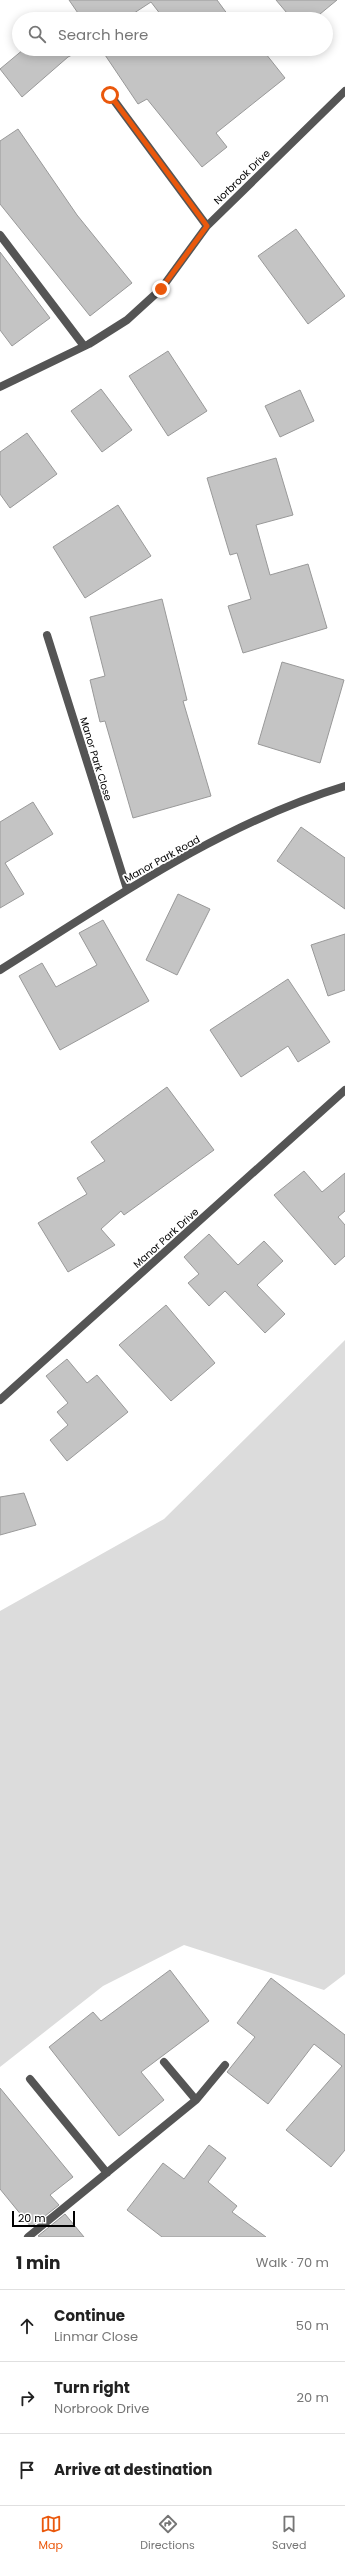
<!DOCTYPE html>
<html lang="en">
<head>
<meta charset="utf-8">
<style>
	body { margin:0; font-family:Poppins,sans-serif; background:#f6f6f6; color:#222 }
	.scale { position:absolute; left:12px; bottom:10px; width:63px; box-sizing:border-box; padding-left:4px; border:2px solid #000; border-top:0; font-size:11px; line-height:14px; white-space:nowrap; color:#000; -webkit-text-stroke:3px #fff; paint-order:stroke }
	.stop { position:absolute; width:12px; height:12px; margin:-9px; border:3px solid #ea580c; border-radius:50%; background:#fff }
	.stop.end { background:#ea580c; border-color:#fff; box-shadow:0 1px 4px #0008 }
	.list { margin:0; padding:0; list-style:none }
	h2 { display:flex; justify-content:space-between; align-items:center; height:52px; margin:0; padding:0 16px; font-size:17px }
	h2 small { font-size:13px; font-weight:400; color:#767676 }
	.list li { display:grid; grid-template-columns:26px 1fr auto; gap:12px; align-items:center; box-sizing:border-box; height:72px; padding:0 16px; border-top:1px solid #e0e0e0 }
	.list b { display:block; font-size:15px; white-space:nowrap }
	.list p { margin:0; font-size:13px; white-space:nowrap; color:#767676 }
	.list em { font-size:13px; font-style:normal; color:#767676 }
	.icon { flex:none; width:22px; height:22px; fill:none; stroke:currentColor; stroke-width:2; stroke-linecap:round; stroke-linejoin:round }
	.map { position:relative; flex:none; width:345px; height:2237px; overflow:hidden }
	.search { position:absolute; background:#fff; box-shadow:0 2px 10px #0003; left:12px; right:12px; top:12px; height:44px; display:flex; align-items:center; gap:10px; box-sizing:border-box; padding:0 14px; border-radius:22px; color:#767676; font-size:15px }
	.sheet { height:268px; background:#fff }
	nav { display:flex; justify-content:space-around; align-items:center; box-sizing:border-box; height:56px; border-top:1px solid #e0e0e0; background:#fff; font-size:11px; color:#767676 }
	nav a { display:grid; justify-items:center; gap:2px }
	nav .on { color:#ea580c }
	.map>svg:first-child { display:block }
	.green { fill:#dcdcdc }
	.building { fill:#c4c4c4; stroke:#999 }
	.lines { fill:none; stroke-linecap:round; stroke-linejoin:round }
	.street { stroke:#555; stroke-width:8 }
	.route { stroke:#ea580c; stroke-width:5 }
	.labels { text-anchor:middle; dominant-baseline:central; stroke-width:3.5; stroke-linejoin:round; paint-order:stroke }
	.street-label { font-size:10px; fill:#000; stroke:#fff }
</style>
</head>
<body>
<div class="map">
<svg width="345" height="2237" viewBox="0 0 345 2237">
	<rect width="100%" height="100%" fill="#fff"/>
	<!-- green -->
	<path class="green" d="M 345,1340 L 345,1974 L 324,1990 L 184,1945 L 103,1986 L 0,2067 L 0,1611 L 164,1519 Z"/>
	<!-- building -->
	<path class="building" d="M 69,0 L 217,0 L 231,19 L 164,19 L 151,2 L 125,19 L 82,19 Z
		M 276,0 L 337,0 L 314,19 L 292,19 Z
		M 24,49 L 84,49 L 68,57 L 22,97 L 0,69 Z
		M 101,49 L 262,49 L 285,78 L 216,133 L 227,147 L 202,167 L 147,99 L 138,104 Z
		M 18,129 L 77,215 L 132,283 L 90,316 L 0,204 L 0,141 Z
		M 296,229 L 345,296 L 308,324 L 258,256 Z
		M 0,252 L 50,318 L 12,346 L 0,330 Z
		M 168,351 L 207,411 L 168,436 L 129,376 Z
		M 101,389 L 132,430 L 102,452 L 71,411 Z
		M 300,390 L 314,421 L 280,437 L 265,406 Z
		M 27,433 L 57,474 L 10,508 L 0,494 L 0,452 Z
		M 276,458 L 293,515 L 256,525 L 270,575 L 308,564 L 327,628 L 243,653 L 228,606 L 251,599 L 237,553 L 230,555 L 207,478 Z
		M 118,505 L 151,556 L 85,598 L 53,547 Z
		M 162,599 L 187,700 L 183,701 L 211,796 L 133,818 L 105,721 L 100,722 L 90,680 L 105,676 L 90,617 Z
		M 282,662 L 344,680 L 320,763 L 258,744 Z
		M 33,802 L 53,834 L 5,863 L 24,894 L 0,908 L 0,822 Z
		M 301,827 L 345,858 L 345,909 L 277,861 Z
		M 178,894 L 210,909 L 177,975 L 146,960 Z
		M 103,920 L 149,1001 L 60,1050 L 19,976 L 42,963 L 56,987 L 97,965 L 79,933 Z
		M 345,934 L 345,990 L 328,996 L 311,945 Z
		M 288,979 L 330,1042 L 298,1062 L 288,1046 L 241,1077 L 210,1030 Z
		M 167,1087 L 214,1150 L 124,1215 L 121,1211 L 101,1229 L 115,1245 L 68,1272 L 38,1223 L 87,1194 L 77,1178 L 105,1161 L 91,1142 Z
		M 304,1171 L 322,1192 L 345,1173 L 345,1211 L 338,1217 L 345,1225 L 345,1256 L 335,1265 L 274,1195 Z
		M 209,1234 L 238,1265 L 264,1241 L 283,1261 L 257,1285 L 285,1314 L 265,1333 L 225,1291 L 209,1306 L 188,1283 L 199,1274 L 184,1257 Z
		M 166,1305 L 215,1363 L 171,1401 L 119,1345 Z
		M 67,1359 L 87,1383 L 97,1375 L 128,1412 L 67,1461 L 50,1440 L 68,1425 L 57,1412 L 68,1403 L 46,1376 Z
		M 24,1493 L 36,1525 L 0,1535 L 0,1497 Z
		M 170,1970 L 209,2021 L 141,2072 L 164,2100 L 119,2136 L 49,2047 L 93,2012 L 101,2021 Z
		M 271,1978 L 345,2035 L 345,2150 L 331,2167 L 286,2130 L 342,2066 L 314,2044 L 268,2104 L 227,2072 L 255,2037 L 237,2023 Z
		M 0,2088 L 73,2177 L 50,2195 L 59,2205 L 31,2227 L 0,2189 Z
		M 209,2145 L 226,2158 L 208,2182 L 237,2206 L 232,2212 L 266,2237 L 162,2237 L 127,2210 L 163,2163 L 184,2179 Z
		M 65,2214 L 84,2237 L 40,2237 L 38,2236 Z"/>
	<g class="lines">
		<!-- street -->
		<path class="street" d="M 110,95 L 207,226
			M 0,235 L 84,346
			M 0,387 L 89,344 L 127,320 L 161,289 L 207,226 L 345,91
			M 47,635 L 127,889
			M 0,970 C 110,901 220,824 345,786
			M 0,1400 L 345,1090
			M 164,2062 L 196,2100
			M 30,2079 L 107,2173
			M 28,2237 L 196,2100 L 225,2065"/>
	</g>
	<g class="lines">
		<!-- route -->
		<path class="route" d="M 110,95 L 207,226 L 161,289"/>
	</g>
	<g class="labels">
		<!-- street labels -->
		<g class="street-label">
			<text transform="translate(242 177) rotate(-44)">Norbrook Drive</text>
			<text transform="translate(96 759) rotate(73)">Manor Park Close</text>
			<text transform="translate(162 859) rotate(-29)">Manor Park Road</text>
			<text transform="translate(166 1238) rotate(-42)">Manor Park Drive</text>
		</g>
	</g>
</svg>
<div class="scale">20 m</div>
<div class="stop" style="left:110px;top:95px"></div>
<div class="stop end" style="left:161px;top:289px"></div>
<div class="search"><svg class="icon" aria-label="search" viewBox="0 0 24 24"><circle cx="10" cy="10" r="6"/><path d="M15 15l6 6"/></svg>Search here</div>
</div>
<section class="sheet">
<h2>1 min<small>Walk · 70 m</small></h2>
<ul class="list">
<li><svg class="icon" aria-label="ahead" viewBox="0 0 24 24"><path d="M12 20V5M6 11l6-6 6 6"/></svg><div><b>Continue</b><p>Linmar Close</p></div><em>50 m</em></li>
<li><svg class="icon" aria-label="right" viewBox="0 0 24 24"><path d="M7 20v-9h11M14 6l5 5-5 5"/></svg><div><b>Turn right</b><p>Norbrook Drive</p></div><em>20 m</em></li>
<li><svg class="icon" aria-label="arrive" viewBox="0 0 24 24"><path d="M6 21V4h12l-3 4 3 4H6"/></svg><div><b>Arrive at destination</b></div></li>
</ul>
</section>
<nav>
<a class="on"><svg class="icon" aria-label="map" viewBox="0 0 24 24"><path d="M3 6l6-2 6 2 6-2v14l-6 2-6-2-6 2zM9 4v14M15 6v14"/></svg>Map</a>
<a><svg class="icon" aria-label="directions" viewBox="0 0 24 24"><path d="M12 3l9 9-9 9-9-9zM9 14v-3h6M13 9l2 2-2 2"/></svg>Directions</a>
<a><svg class="icon" aria-label="saved" viewBox="0 0 24 24"><path d="M7 4h10v16l-5-4-5 4z"/></svg>Saved</a>
</nav>
</body>
</html>
